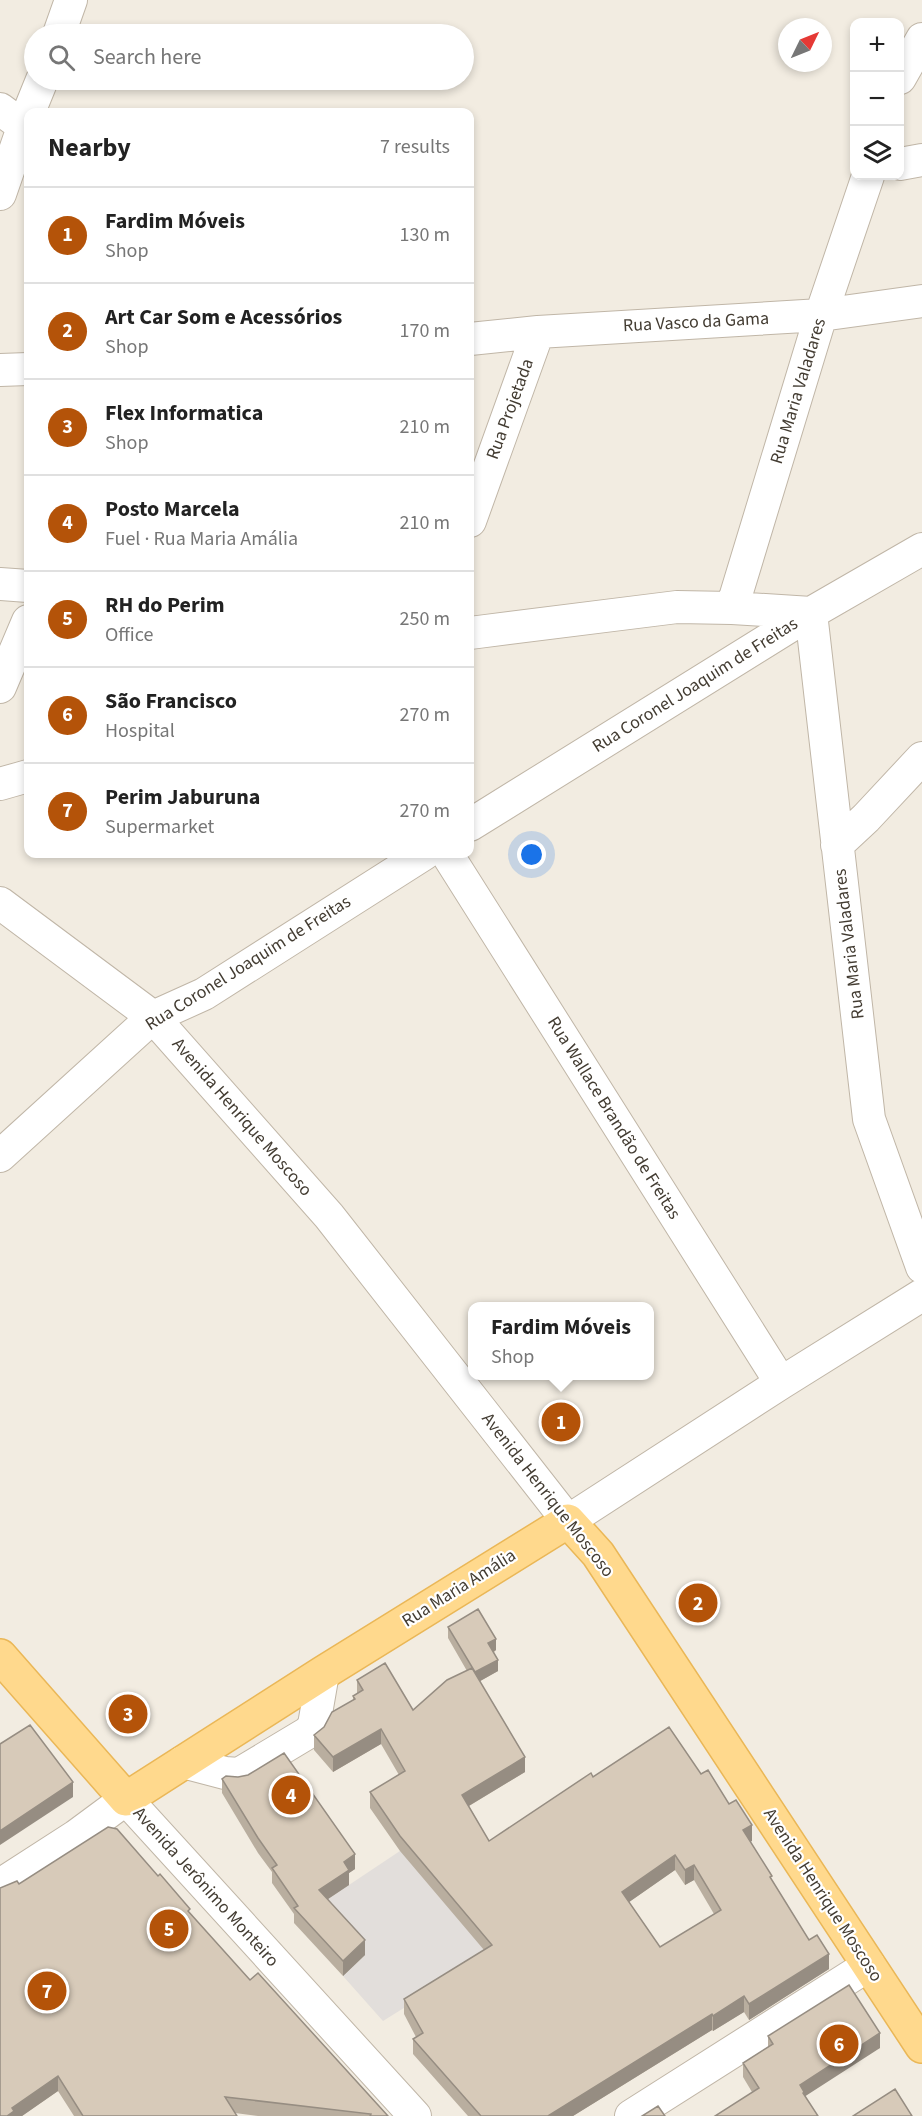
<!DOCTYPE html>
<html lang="en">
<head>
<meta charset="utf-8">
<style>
	body { margin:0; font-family:"Source Sans 3",sans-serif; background:#f2f2f2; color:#222 }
	.controls { position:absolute; right:18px; top:18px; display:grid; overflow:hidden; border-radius:12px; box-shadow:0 3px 9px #0003 }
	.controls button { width:54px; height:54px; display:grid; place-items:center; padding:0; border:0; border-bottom:2px solid #e0e0e0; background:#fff; color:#222; font:30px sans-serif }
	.compass { position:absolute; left:778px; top:18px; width:54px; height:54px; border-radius:50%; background:#fff; box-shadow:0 3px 9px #0003; rotate:47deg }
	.you { position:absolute; left:532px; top:855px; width:21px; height:21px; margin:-15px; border:4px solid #fff; border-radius:50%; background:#1a73e8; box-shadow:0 0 0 9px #1a73e833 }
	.badge { display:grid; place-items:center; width:39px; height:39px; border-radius:50%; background:#b45309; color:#fff; font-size:20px; font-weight:700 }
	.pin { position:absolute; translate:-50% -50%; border:3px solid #fff; box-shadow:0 2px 6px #0006 }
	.popup { position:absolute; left:468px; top:1302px; width:186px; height:78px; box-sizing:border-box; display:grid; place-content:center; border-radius:12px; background:#fff; filter:drop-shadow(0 2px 4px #0005); font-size:20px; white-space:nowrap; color:#767676 }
	.popup b { font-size:22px; color:#222 }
	.popup::after { content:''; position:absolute; left:50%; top:100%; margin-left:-12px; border:12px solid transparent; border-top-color:#fff }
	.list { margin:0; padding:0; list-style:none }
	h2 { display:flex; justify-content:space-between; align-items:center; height:78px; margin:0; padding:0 24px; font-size:26px }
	h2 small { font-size:20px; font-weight:400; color:#767676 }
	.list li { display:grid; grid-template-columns:39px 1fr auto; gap:18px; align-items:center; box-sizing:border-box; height:96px; padding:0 24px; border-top:2px solid #e0e0e0 }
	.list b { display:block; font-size:22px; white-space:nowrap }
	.list p { margin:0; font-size:20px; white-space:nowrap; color:#767676 }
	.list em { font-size:20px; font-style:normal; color:#767676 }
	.icon { flex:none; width:33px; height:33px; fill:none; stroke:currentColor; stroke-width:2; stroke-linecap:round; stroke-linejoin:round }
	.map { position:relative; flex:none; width:922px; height:2116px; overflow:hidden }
	.search { position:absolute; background:#fff; box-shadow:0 3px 9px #0003; left:24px; top:24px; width:450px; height:66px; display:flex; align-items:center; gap:15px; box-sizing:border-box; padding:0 21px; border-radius:33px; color:#767676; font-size:22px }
	.panel { position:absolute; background:#fff; box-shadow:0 3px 9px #0003; left:24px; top:108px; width:450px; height:750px; border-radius:12px }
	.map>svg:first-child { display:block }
	.parking { fill:#e2dedb }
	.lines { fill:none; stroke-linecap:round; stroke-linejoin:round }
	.minor-casing { stroke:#c0b6a7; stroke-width:34 }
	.major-casing { stroke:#eab757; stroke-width:36 }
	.minor { stroke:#fff; stroke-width:32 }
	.major { stroke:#ffd98d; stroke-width:33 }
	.wall { fill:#b9ae9f; fill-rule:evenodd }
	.shaded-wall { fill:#968d82 }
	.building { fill:#d7cab9; stroke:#968d82; stroke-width:1.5; fill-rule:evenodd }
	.labels { text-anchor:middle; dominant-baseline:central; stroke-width:4.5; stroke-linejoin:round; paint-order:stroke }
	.street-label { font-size:18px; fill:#433c32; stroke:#fff }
</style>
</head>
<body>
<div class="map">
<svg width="922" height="2116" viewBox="0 0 922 2116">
	<rect width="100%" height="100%" fill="#f2ece1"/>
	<!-- parking -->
	<path class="parking" d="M 424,1838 L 506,1944 L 383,2021 L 343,1976 L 365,1955 L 319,1905 L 400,1851 Z"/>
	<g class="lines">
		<!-- minor casing -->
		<g class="minor-casing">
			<path id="minor" d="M 59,34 L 71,0
				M 900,78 L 922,39
				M 0,109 L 23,126
				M 29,112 L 42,80
				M 900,164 L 922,160
				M 0,194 L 28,113
				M 470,339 L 538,332 L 821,315 L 922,301
				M 0,370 L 28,369
				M 470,521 L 538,332
				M 0,584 L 28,586
				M 732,608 L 821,315 L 868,176
				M 470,633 L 677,607 L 732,608 L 811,613 L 869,1119 L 922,1267
				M 0,687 L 28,621
				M 0,784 L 28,776
				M 470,825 L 811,613 L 922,549
				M 837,845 L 866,818 L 922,758
				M 447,854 L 781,1383
				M 0,903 L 153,1017 L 329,1216 L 568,1521 L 781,1383 L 922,1295
				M 0,1156 L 153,1017 L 204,994 L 424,854
				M 183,1762 L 225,1773 L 239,1774 L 309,1732 L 314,1725 L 323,1673
				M 0,1885 L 76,1836 L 126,1799 L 415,2116
				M 631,2116 L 869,1965"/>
		</g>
		<!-- major casing -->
		<g class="major-casing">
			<path id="major" d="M 0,1656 L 126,1799 L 323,1673 L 568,1521 L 598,1554 L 922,2046"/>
		</g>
		<!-- minor -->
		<use href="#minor" class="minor"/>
		<!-- major -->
		<use href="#major" class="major"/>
	</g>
	<!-- wall -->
	<path class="wall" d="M 448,1627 L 496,1650 L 494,1652 L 498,1671 L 480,1681 L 525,1772 L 469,1806 L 489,1841 L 593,1777 L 701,1774 L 752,1841 L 750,1841 L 772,1880 L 809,1940 L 829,1969 L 749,2020 L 744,2012 L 713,2031 L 712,2030 L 573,2116 L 468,2116 L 413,2054 L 413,2039 L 416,2037 L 404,2014 L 404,1999 L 484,1950 L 400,1851 L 370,1808 L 370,1792 L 399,1775 L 381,1744 L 333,1772 L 314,1750 L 314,1735 L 324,1727 L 353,1700 L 353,1696 L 357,1694 L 357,1680 L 413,1710 L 467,1671 L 448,1638 ZM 675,1870 L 685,1885 L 694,1880 L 714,1914 L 660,1947 L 629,1902 Z
		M 222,1779 L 355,1869 L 349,1873 L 349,1885 L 328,1899 L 365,1955 L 343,1976 L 294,1923 L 294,1914 L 272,1883 L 272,1872 L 258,1853 L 222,1793 Z
		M 19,1884 L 190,1914 L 250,1980 L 388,2116 L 258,2116 L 235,2113 L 237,2116 L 74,2116 L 58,2091 L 22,2116 L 0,2116 Z
		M 768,2036 L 880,2048 L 752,2092 L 743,2077 L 743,2063 L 768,2047 Z"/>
	<!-- shaded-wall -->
	<path class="shaded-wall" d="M 496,1639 L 496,1650 L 488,1655 L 488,1643 Z
		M 498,1660 L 498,1671 L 475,1684 L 475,1672 Z
		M 381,1729 L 381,1744 L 333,1772 L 333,1757 Z
		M 525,1757 L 525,1772 L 462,1810 L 462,1795 Z
		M 73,1782 L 73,1797 L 0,1845 L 0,1831 Z
		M 752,1825 L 752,1841 L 743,1846 L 743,1830 Z
		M 355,1854 L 355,1869 L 349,1873 L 349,1885 L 319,1905 L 319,1890 L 344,1862 Z
		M 675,1855 L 675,1870 L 622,1907 L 622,1892 Z
		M 694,1865 L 694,1880 L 685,1885 L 685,1870 Z
		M 365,1940 L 365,1955 L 343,1976 L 343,1961 Z
		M 829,1954 L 829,1969 L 749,2020 L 749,2004 Z
		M 744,1996 L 744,2012 L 713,2031 L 713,2016 Z
		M 712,2014 L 712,2030 L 573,2116 L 548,2116 Z
		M 880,2033 L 880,2048 L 804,2097 L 800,2085 Z
		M 58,2076 L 58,2091 L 22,2116 L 7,2116 L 12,2108 Z"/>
	<!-- building -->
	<path class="building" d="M 478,1609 L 496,1639 L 488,1643 L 498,1660 L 475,1672 L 448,1627 Z
		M 385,1663 L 413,1710 L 447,1680 L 472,1668 L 525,1757 L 462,1795 L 489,1841 L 591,1773 L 593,1777 L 669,1727 L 701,1774 L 708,1770 L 729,1804 L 736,1800 L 752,1825 L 743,1830 L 772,1876 L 770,1877 L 809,1940 L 817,1935 L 829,1954 L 749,2004 L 744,1996 L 713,2016 L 712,2014 L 548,2116 L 481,2116 L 413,2039 L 423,2033 L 404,1999 L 492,1945 L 400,1836 L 370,1792 L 405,1771 L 381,1729 L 333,1757 L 314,1735 L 324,1727 L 332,1712 L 355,1699 L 353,1696 L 363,1690 L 357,1680 ZM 675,1855 L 685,1870 L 694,1865 L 721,1910 L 660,1947 L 622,1892 Z
		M 30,1725 L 73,1782 L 0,1831 L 0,1744 Z
		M 284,1753 L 355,1854 L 344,1862 L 349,1870 L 319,1890 L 365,1940 L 343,1961 L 294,1908 L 298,1906 L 272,1868 L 277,1865 L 258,1838 L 222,1779 L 226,1776 L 238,1777 L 248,1775 Z
		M 108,1827 L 117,1829 L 158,1876 L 160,1874 L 190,1909 L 188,1911 L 250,1980 L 258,1973 L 388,2116 L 370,2116 L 371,2114 L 225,2097 L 237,2116 L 83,2116 L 58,2076 L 12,2108 L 14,2111 L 7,2116 L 0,2116 L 0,1888 L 17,1881 L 19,1884 Z
		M 849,1985 L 880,2033 L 800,2085 L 804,2092 L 803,2093 L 818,2116 L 715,2116 L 759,2088 L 743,2063 L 773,2044 L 768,2036 Z
		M 895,2089 L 912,2116 L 853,2116 Z
		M 658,2106 L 665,2116 L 642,2116 Z"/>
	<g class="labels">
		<!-- street labels -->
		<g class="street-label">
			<text transform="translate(696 322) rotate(-3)">Rua Vasco da Gama</text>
			<text transform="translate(798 391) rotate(-73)">Rua Maria Valadares</text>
			<text transform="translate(510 409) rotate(-70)">Rua Projetada</text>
			<text transform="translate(695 685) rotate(-32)">Rua Coronel Joaquim de Freitas</text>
			<text transform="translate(849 944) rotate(-97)">Rua Maria Valadares</text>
			<text transform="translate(248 963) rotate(-32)">Rua Coronel Joaquim de Freitas</text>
			<text transform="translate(242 1117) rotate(49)">Avenida Henrique Moscoso</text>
			<text transform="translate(614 1118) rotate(58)">Rua Wallace Brandão de Freitas</text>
			<text transform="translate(548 1495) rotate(52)">Avenida Henrique Moscoso</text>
			<text transform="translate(459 1588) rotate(-32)">Rua Maria Amália</text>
			<text transform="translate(206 1887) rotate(48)">Avenida Jerônimo Monteiro</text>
			<text transform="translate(823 1895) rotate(57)">Avenida Henrique Moscoso</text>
		</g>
	</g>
</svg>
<div class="controls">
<button>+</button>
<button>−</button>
<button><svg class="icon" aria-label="layers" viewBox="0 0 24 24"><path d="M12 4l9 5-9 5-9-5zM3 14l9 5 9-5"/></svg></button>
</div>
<svg class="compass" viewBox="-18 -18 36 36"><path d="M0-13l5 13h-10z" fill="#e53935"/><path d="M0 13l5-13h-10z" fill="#767676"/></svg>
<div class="you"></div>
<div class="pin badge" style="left:561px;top:1422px">1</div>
<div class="popup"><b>Fardim Móveis</b>Shop</div>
<div class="pin badge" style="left:698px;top:1603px">2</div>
<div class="pin badge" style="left:128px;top:1714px">3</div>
<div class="pin badge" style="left:291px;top:1795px">4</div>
<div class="pin badge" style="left:169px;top:1929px">5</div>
<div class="pin badge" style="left:839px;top:2044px">6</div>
<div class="pin badge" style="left:47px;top:1991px">7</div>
<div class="search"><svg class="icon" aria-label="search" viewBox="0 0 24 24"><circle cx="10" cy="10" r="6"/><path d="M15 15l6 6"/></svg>Search here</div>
<section class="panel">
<h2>Nearby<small>7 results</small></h2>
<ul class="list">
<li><span class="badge">1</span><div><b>Fardim Móveis</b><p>Shop</p></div><em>130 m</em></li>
<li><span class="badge">2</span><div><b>Art Car Som e Acessórios</b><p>Shop</p></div><em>170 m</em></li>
<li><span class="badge">3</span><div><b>Flex Informatica</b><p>Shop</p></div><em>210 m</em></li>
<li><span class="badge">4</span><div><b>Posto Marcela</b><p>Fuel · Rua Maria Amália</p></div><em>210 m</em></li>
<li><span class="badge">5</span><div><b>RH do Perim</b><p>Office</p></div><em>250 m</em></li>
<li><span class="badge">6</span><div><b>São Francisco</b><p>Hospital</p></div><em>270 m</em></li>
<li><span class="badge">7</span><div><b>Perim Jaburuna</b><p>Supermarket</p></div><em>270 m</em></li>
</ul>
</section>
</div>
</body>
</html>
